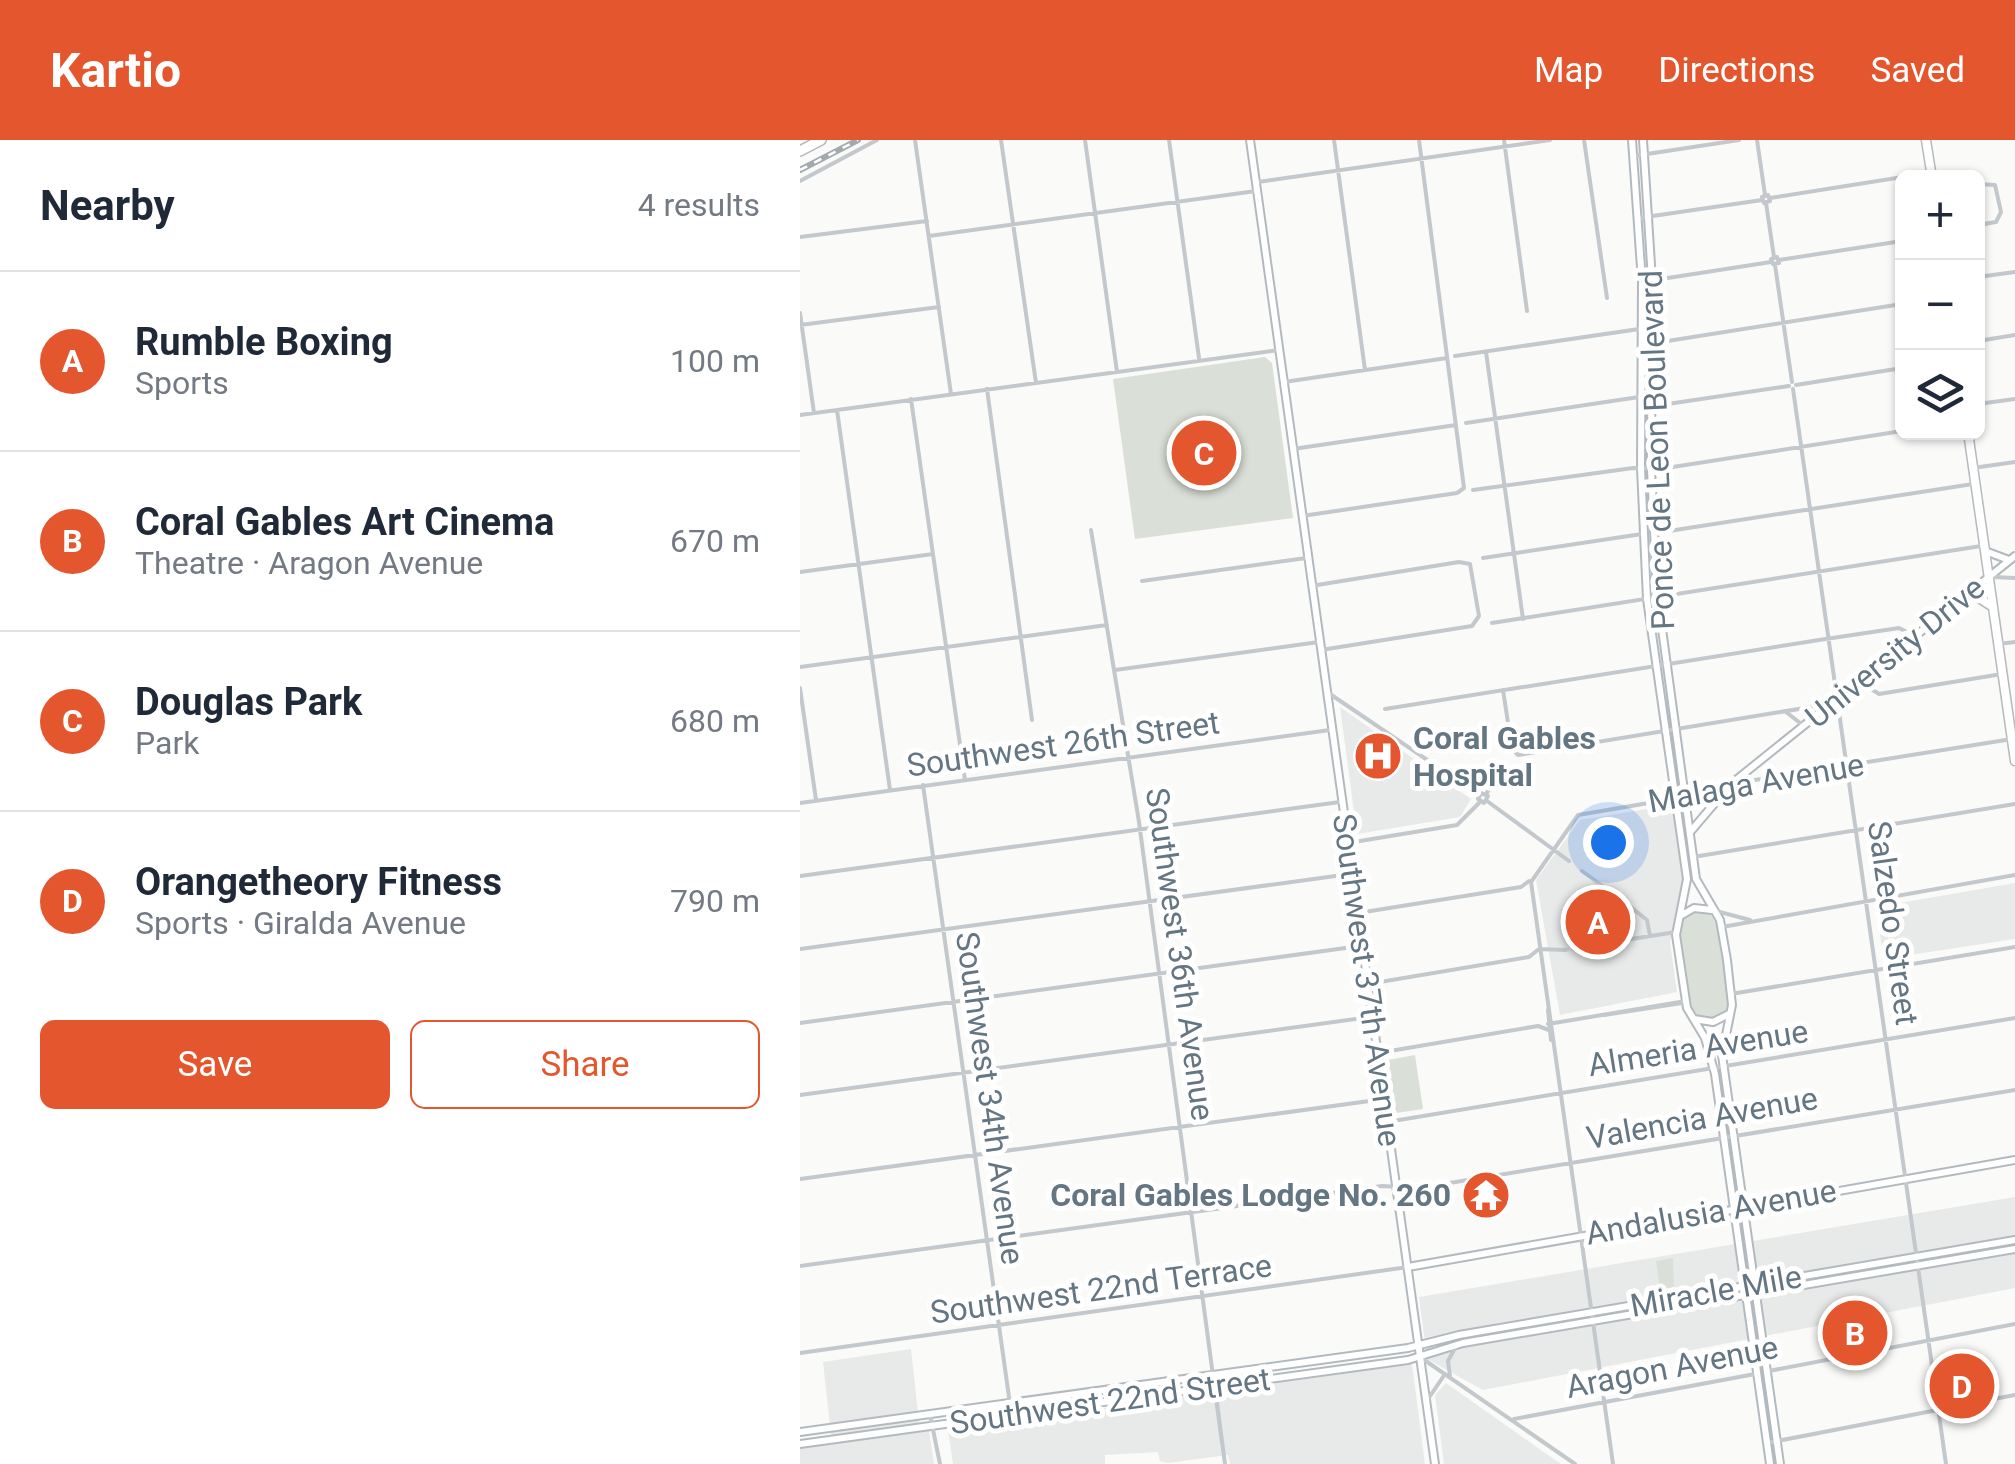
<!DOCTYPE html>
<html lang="en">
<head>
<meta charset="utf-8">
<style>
	body { margin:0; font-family:Roboto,sans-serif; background:#f2f2f3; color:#1f2937 }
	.controls { position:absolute; right:30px; top:30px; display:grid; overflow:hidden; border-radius:15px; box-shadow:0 2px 8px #0004 }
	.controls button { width:90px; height:90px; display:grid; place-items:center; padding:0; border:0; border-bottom:2px solid #e0e1e3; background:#fff; color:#1f2937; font:50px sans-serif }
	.you { position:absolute; left:808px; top:702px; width:35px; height:35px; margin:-25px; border:8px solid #fff; border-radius:50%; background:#1a73e8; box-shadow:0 0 0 15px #1a73e833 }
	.badge { display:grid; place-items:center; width:65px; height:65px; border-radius:50%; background:#e4572e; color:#fff; font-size:32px; font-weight:700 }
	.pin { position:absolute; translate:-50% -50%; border:5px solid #fff; box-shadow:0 2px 10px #0006 }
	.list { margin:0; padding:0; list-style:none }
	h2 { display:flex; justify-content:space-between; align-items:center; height:130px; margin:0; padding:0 40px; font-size:42px }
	h2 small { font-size:32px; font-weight:400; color:#747a83 }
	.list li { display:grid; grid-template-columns:65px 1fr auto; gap:30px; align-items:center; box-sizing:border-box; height:180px; padding:0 40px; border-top:2px solid #e0e1e3 }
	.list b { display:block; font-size:38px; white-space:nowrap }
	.list p { margin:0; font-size:32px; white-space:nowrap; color:#747a83 }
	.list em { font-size:32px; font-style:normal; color:#747a83 }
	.actions { display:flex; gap:20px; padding:30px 40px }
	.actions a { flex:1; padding:22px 0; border:2px solid #e4572e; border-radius:15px; text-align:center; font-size:35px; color:#e4572e }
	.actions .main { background:#e4572e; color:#fff }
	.icon { flex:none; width:55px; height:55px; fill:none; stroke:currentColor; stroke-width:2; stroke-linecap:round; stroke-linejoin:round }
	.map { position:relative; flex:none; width:1215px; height:1324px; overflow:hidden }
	header { display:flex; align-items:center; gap:60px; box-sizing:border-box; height:140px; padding:0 50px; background:#e4572e; color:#fff }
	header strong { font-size:48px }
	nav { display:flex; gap:55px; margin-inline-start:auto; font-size:35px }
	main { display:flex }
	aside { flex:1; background:#fff }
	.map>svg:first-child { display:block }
	.built { fill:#e8e9e9 }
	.green { fill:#dadfd7 }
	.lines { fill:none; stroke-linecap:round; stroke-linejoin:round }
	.street-tunnel { stroke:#d5d9db; stroke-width:4; stroke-dasharray:4 2; stroke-linecap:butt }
	.secondary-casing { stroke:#b3babf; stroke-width:10 }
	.primary-casing { stroke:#b5babe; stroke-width:11 }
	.highway-casing { stroke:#b4b9bd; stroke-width:12 }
	.street { stroke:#c3c8cc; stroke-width:4 }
	.secondary { stroke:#fff; stroke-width:6 }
	.primary { stroke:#fff; stroke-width:8 }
	.highway { stroke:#fff; stroke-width:9 }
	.rail-casing { stroke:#a2aab0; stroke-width:6 }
	.rail { stroke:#fff; stroke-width:2.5; stroke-dasharray:8; stroke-linecap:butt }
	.labels { text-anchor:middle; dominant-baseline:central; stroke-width:10; stroke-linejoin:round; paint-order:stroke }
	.street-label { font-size:32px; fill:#657683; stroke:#fff }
	.poi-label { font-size:32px; font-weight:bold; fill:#657683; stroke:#fff; text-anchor:start }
</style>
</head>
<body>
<header>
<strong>Kartio</strong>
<nav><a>Map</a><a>Directions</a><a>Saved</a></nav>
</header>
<main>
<aside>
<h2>Nearby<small>4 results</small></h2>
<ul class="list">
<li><span class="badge">A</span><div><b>Rumble Boxing</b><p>Sports</p></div><em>100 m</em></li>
<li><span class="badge">B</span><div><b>Coral Gables Art Cinema</b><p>Theatre · Aragon Avenue</p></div><em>670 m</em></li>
<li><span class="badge">C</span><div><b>Douglas Park</b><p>Park</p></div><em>680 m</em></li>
<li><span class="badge">D</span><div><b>Orangetheory Fitness</b><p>Sports · Giralda Avenue</p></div><em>790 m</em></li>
</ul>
<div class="actions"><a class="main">Save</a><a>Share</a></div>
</aside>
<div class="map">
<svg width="1215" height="1324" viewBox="0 0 1215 1324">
	<rect width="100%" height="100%" fill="#fafaf8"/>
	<!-- built -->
	<path class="built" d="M 540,567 L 671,659 L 660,677 L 557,694 Z
		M 865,666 L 874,672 L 884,748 L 870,802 L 877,852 L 760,875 L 736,740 L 780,680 Z
		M 1215,743 L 1215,799 L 1083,819 L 1077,767 Z
		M 1215,1057 L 1215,1148 L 683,1250 L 627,1219 L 619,1157 Z
		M 111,1209 L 120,1292 L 129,1291 L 134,1324 L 0,1324 L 0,1309 L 32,1304 L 23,1222 Z
		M 612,1224 L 625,1324 L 430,1324 L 428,1315 L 368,1323 L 360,1321 L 358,1312 L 305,1315 L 305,1324 L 153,1324 L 148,1290 Z
		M 646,1243 L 741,1310 L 761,1324 L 644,1324 L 635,1255 Z"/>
	<!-- green -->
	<path class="green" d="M 465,217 L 472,223 L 493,378 L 335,399 L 313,239 Z
		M 896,771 L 911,775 L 918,786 L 930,860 L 929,868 L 916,879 L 898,878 C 884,866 875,794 884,778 Z
		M 615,915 L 623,969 L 596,973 L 588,920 Z
		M 873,1118 L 874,1147 L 860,1149 L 856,1121 Z"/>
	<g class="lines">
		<!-- street-tunnel -->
		<path class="street-tunnel" d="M 765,810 L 806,803"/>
		<!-- secondary casing -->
		<g class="secondary-casing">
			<path id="secondary" d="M 450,0 L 635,1324
				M 832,0 L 842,142 L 841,328 L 847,459 L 887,739 L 876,795 L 887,868 L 905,898 L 915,934 L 970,1324
				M 843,0 L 852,140 L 851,329 L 857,452 L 896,739 L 920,780 L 927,820 L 932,865 L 922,915 L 980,1324
				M 1185,411 L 1209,420
				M 885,657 L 927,646
				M 891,691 L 931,644 L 1215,416
				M 882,775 L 894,768 L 912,770
				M 894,879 L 913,882 L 929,874
				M 608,1127 L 1215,1020
				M 0,1292 L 608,1208 L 659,1195 L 1215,1100
				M 0,1304 L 608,1220 L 663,1203 L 1215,1109"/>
		</g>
		<!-- primary casing -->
		<g class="primary-casing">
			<path id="primary" d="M 1126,0 L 1132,38
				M 1168,292 L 1215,621
				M 1165,455 L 1179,458 L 1193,467"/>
		</g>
		<!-- highway casing -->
		<g class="highway-casing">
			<path id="highway" d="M 0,11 L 21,0"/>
		</g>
		<!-- street -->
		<path class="street" d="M 115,0 L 151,254
			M 201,0 L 236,243
			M 285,0 L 317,232
			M 369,0 L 399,218
			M 534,0 L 565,230
			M 704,0 L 727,171
			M 784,0 L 807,158
			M 957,0 L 965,55
			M 834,16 L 939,0
			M 0,41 L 77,0
			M 458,42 L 750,0
			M 1178,44 L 1195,45 L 1201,72 L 1196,82 L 1178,85
			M 968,55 L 970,61 L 964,63 L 962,57 Z
			M 970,58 L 1128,33
			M 966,63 L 974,117
			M 839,78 L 962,60
			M 129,96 L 456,51
			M 0,97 L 127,81
			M 977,117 L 979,123 L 973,124 L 971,119 Z
			M 979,120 L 1102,101
			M 975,125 L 992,242
			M 1178,137 L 1215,132
			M 842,142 L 971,122
			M 0,173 L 14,273
			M 0,185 L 139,167
			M 1178,201 L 1215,195
			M 842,205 L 1102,164
			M 686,212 L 723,479
			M 655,216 L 853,187
			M 484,242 L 647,218
			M 996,245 L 1102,228
			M 187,249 L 232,580
			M 993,249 L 1146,1324
			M 111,259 L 165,640
			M 1178,264 L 1215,259
			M 841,268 L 989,246
			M 37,270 L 90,650
			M 0,275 L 479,210
			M 666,283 L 839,257
			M 493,309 L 656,285
			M 1173,328 L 1215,322
			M 673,350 L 833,328 L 860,329 L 1102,291
			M 502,376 L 657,353 L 664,348 L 619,0
			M 291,390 L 339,682 L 422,1303
			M 856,393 L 1173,344
			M 683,418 L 842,394
			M 0,432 L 133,414
			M 1193,437 L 1215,438
			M 342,441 L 506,418
			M 511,446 L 659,422 L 670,424 L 679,476 L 672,486 L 521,510
			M 692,483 L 1181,406
			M 1198,504 L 1215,502
			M 0,527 L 307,485
			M 315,530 L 519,502
			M 1059,541 L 1079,554 L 1202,534
			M 0,548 L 16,660
			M 703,550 L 712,609 L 718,615 L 1029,564
			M 527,552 L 679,655
			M 585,569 L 1019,500 L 1099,488 L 1115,496
			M 986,572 L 1004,586
			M 936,643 L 1212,599
			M 123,645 L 209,1257 L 204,1273
			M 681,653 L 688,656 L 684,663 L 678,659 Z
			M 686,654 L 704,628
			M 687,661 L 769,721
			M 0,663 L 530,590
			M 548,703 L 657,685 L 680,662
			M 893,717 L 1215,664
			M 782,731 L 819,758
			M 0,736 L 540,662
			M 822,760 L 847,780 L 850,796
			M 916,771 L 950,780
			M 558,773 L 721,747 L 729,741
			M 922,787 L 1215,735
			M 806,803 L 876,792
			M 0,809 L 550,734
			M 568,844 L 729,817 L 739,809 L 765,810
			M 931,854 L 1215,807
			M 748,870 L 751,900
			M 804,875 L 882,863
			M 0,883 L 560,806
			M 748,884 L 886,861
			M 578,913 L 738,886 L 749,890
			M 0,955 L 570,877
			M 587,982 L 1215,878
			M 0,1039 L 584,959
			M 0,1126 L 582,1046 L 619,1048 L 1215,950
			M 0,1213 L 608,1127
			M 620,1217 L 775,1324
			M 969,1231 L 1215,1184
			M 650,1236 L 648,1221 L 655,1208
			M 415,1247 L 425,1324
			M 626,1262 L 645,1234
			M 130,1275 L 140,1324
			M 714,1279 L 955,1234
			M 967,1303 L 1215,1255
			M 813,1324 L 731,742 L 778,675 L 884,657"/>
		<!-- secondary -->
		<use href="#secondary" class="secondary"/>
		<!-- primary -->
		<use href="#primary" class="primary"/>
		<!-- highway -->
		<use href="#highway" class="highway"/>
		<!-- rail casing -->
		<g class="rail-casing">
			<path id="rail" d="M 0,30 L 58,0"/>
		</g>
		<!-- rail -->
		<use href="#rail" class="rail"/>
	</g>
	<!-- icons -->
	<defs>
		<g id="hospital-disc" transform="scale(2.5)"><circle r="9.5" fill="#e4572e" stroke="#fff"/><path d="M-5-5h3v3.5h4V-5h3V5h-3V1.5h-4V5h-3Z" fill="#fff"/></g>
		<g id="temple-disc" transform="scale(2.5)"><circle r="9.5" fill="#e4572e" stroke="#fff"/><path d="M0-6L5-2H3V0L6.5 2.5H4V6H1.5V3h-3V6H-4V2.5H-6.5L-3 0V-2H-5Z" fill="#fff"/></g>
	</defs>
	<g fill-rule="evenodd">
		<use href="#hospital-disc" x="578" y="616"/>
		<use href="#temple-disc" x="686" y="1055"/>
	</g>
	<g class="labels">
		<!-- street labels -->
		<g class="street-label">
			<text transform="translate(857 310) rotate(-92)">Ponce de Leon Boulevard</text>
			<text transform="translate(1095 512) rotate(-39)">University Drive</text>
			<text transform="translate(263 604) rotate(-8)">Southwest 26th Street</text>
			<text transform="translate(956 643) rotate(-10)">Malaga Avenue</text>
			<text transform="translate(1093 783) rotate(82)">Salzedo Street</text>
			<text transform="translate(380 814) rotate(82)">Southwest 36th Avenue</text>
			<text transform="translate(567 840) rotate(82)">Southwest 37th Avenue</text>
			<text transform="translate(898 908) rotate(-9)">Almeria Avenue</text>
			<text transform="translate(190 958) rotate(82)">Southwest 34th Avenue</text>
			<text transform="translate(902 978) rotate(-10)">Valencia Avenue</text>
			<text transform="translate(911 1072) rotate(-10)">Andalusia Avenue</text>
			<text transform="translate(301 1149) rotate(-8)">Southwest 22nd Terrace</text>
			<text transform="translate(916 1151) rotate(-10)">Miracle Mile</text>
			<text transform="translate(872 1227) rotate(-11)">Aragon Avenue</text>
			<text transform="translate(310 1261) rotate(-8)">Southwest 22nd Street</text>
		</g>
		<!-- poi labels -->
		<g class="poi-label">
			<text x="613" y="598">Coral Gables<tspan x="613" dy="37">Hospital</tspan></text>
			<text x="651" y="1055" text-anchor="end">Coral Gables Lodge No. 260</text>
		</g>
	</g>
</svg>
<div class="controls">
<button>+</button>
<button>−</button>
<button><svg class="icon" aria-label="layers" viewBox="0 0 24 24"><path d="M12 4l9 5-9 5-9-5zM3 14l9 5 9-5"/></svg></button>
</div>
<div class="you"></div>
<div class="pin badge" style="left:798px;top:782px">A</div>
<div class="pin badge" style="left:1055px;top:1193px">B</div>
<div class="pin badge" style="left:404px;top:313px">C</div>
<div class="pin badge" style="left:1162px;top:1246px">D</div>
</div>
</main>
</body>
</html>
